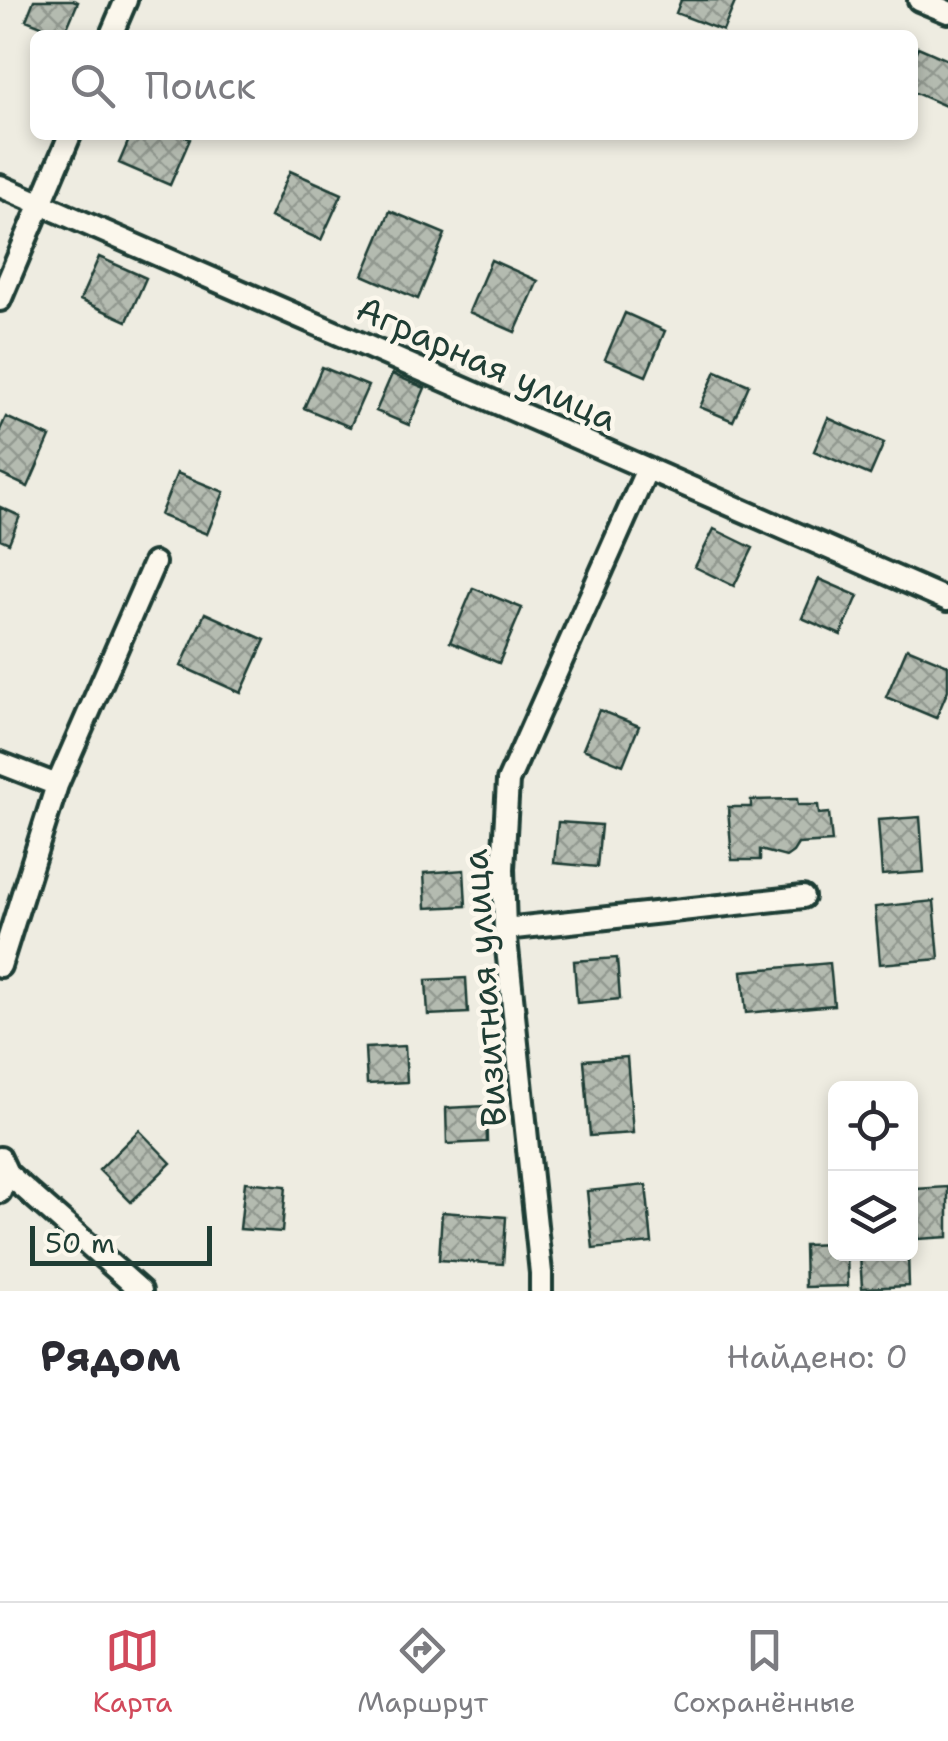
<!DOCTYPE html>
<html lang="ru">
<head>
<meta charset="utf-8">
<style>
	body { margin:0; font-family:"Shantell Sans",sans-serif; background:#f7f7f7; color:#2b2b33 }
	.controls { position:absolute; right:30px; bottom:30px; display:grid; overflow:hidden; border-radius:15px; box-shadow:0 5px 15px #0003 }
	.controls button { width:90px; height:90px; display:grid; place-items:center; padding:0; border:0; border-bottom:2px solid #e1e1e2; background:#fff; color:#2b2b33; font:50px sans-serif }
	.scale { position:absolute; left:30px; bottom:25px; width:182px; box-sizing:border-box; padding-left:10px; border:5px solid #1f3d34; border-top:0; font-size:28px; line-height:35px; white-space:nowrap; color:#1f3d34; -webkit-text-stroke:8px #fbf7ec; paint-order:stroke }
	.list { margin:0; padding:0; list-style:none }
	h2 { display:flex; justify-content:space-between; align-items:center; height:130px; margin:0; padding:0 40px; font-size:42px }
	h2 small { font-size:32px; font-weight:400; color:#7c7c81 }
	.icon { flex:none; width:55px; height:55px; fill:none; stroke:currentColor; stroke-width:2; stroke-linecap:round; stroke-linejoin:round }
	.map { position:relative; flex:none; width:948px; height:1291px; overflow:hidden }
	.search { position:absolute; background:#fff; box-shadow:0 5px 15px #0003; left:30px; right:30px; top:30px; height:110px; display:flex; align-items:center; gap:25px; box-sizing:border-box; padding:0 35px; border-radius:15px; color:#7c7c81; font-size:38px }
	.sheet { height:310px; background:#fff }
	nav { display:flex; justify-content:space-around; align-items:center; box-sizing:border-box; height:140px; border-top:2px solid #e1e1e2; background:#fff; font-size:28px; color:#7c7c81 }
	nav a { display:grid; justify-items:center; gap:5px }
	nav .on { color:#d1495b }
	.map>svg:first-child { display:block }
	.building { fill:url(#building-cross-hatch); stroke:#1f3d34; stroke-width:2.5 }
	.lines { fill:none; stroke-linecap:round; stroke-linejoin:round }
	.minor-casing { stroke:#1f3d34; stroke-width:28 }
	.minor { stroke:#fbf7ec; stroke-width:20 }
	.labels { text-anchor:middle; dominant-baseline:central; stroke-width:9; stroke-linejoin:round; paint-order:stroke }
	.street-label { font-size:35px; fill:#1f3d34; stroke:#fbf7ec }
</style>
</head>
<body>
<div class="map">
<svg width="948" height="1291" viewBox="0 0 948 1291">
	<defs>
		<pattern id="building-cross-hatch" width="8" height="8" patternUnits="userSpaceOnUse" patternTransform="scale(2.5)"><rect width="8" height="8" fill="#b4bbb0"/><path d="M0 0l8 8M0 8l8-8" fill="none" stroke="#929990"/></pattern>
	</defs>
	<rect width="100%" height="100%" fill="#eeece1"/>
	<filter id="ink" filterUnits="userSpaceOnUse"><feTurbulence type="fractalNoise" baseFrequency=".01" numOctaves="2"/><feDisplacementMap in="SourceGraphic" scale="20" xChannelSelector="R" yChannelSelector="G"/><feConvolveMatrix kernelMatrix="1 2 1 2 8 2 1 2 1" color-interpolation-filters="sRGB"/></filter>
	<g filter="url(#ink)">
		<!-- building -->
		<path class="building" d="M 34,0 L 73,0 L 78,2 L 64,35 L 26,20 Z
			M 681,0 L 736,0 L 723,31 L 676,13 Z
			M 918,47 L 948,60 L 948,107 L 913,92 L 913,58 Z
			M 131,135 L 182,135 L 190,139 L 170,185 L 119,163 Z
			M 290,171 L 342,194 L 321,240 L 270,217 Z
			M 390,211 L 445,234 L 418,299 L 363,275 Z
			M 99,257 L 146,278 L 127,321 L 80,300 Z
			M 491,260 L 538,281 L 515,332 L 469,312 Z
			M 625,313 L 665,331 L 646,376 L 605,359 Z
			M 322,367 L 368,386 L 350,427 L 304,408 Z
			M 716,371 L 749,385 L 733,421 L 700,407 Z
			M 392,374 L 425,388 L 409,425 L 376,411 Z
			M 6,417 L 50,437 L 28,487 L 0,474 L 0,430 Z
			M 828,418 L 884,443 L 870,475 L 814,451 Z
			M 177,473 L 224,492 L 207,534 L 160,515 Z
			M 0,507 L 20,516 L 9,543 L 0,539 Z
			M 714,529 L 753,548 L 734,586 L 695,567 Z
			M 819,579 L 858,596 L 841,635 L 802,618 Z
			M 473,588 L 522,608 L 499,663 L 450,642 Z
			M 205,613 L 265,640 L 241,693 L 181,666 Z
			M 907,648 L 948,665 L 948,690 L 936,718 L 886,697 Z
			M 599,710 L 639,726 L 623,765 L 583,749 Z
			M 797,799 L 798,805 L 818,805 L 819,814 L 829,813 L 832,842 L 798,844 L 793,852 L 786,857 L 760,850 L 760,860 L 732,860 L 728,807 L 751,807 L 751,800 Z
			M 920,817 L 924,872 L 882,875 L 878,820 Z
			M 558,822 L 601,825 L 597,867 L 554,863 Z
			M 464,870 L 466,906 L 426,908 L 424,873 Z
			M 934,901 L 939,959 L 880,964 L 875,907 Z
			M 617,958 L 620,999 L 577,1003 L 574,961 Z
			M 830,963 L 834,1005 L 746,1013 L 742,971 Z
			M 466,978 L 468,1013 L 428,1015 L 426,980 Z
			M 405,1046 L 407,1082 L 367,1084 L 365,1048 Z
			M 627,1057 L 633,1133 L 590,1136 L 584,1060 Z
			M 486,1106 L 487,1142 L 447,1144 L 446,1108 Z
			M 139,1130 L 171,1163 L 131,1202 L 99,1170 Z
			M 245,1182 L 286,1186 L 282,1232 L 240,1229 Z
			M 646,1185 L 652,1243 L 593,1249 L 587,1191 Z
			M 948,1187 L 948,1237 L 918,1239 L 915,1189 Z
			M 442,1212 L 506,1217 L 503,1264 L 439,1260 Z
			M 836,1244 L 836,1254 L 847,1254 L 848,1286 L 805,1287 L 804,1245 Z
			M 860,1254 L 908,1254 L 909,1286 L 862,1288 Z"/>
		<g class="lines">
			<!-- minor casing -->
			<g class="minor-casing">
				<path id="minor" d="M 919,0 L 948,12
					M 111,35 L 126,0
					M 0,186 L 948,600
					M 0,300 L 70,135
					M 0,763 L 57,785
					M 505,929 L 803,897
					M 0,966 L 57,785 L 154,563
					M 0,1158 L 7,1173 L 0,1192
					M 7,1173 L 141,1291
					M 541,1291 L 541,1273 L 505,929 L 503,869 L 508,781 L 647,469"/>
			</g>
			<!-- minor -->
			<use href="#minor" class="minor"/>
		</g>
	</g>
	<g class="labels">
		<!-- street labels -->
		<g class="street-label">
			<text transform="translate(487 363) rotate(24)">Аграрная улица</text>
			<text transform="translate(484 988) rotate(-94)">Визитная улица</text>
		</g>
	</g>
</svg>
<div class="controls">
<button><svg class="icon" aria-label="locate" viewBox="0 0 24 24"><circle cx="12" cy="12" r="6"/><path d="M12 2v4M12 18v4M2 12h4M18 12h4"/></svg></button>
<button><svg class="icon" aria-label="layers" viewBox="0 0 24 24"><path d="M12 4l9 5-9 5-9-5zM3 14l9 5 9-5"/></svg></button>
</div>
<div class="scale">50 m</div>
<div class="search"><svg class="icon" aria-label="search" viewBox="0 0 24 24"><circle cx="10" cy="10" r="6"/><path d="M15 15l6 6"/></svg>Поиск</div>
</div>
<section class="sheet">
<h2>Рядом<small>Найдено: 0</small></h2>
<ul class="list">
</ul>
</section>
<nav>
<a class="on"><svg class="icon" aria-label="map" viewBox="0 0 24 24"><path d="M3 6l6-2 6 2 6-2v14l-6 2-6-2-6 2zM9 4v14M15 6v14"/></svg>Карта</a>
<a><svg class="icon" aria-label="directions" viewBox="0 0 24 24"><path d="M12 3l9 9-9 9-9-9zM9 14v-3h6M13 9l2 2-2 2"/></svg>Маршрут</a>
<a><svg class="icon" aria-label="saved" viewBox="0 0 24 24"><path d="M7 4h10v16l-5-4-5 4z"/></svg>Сохранённые</a>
</nav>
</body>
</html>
